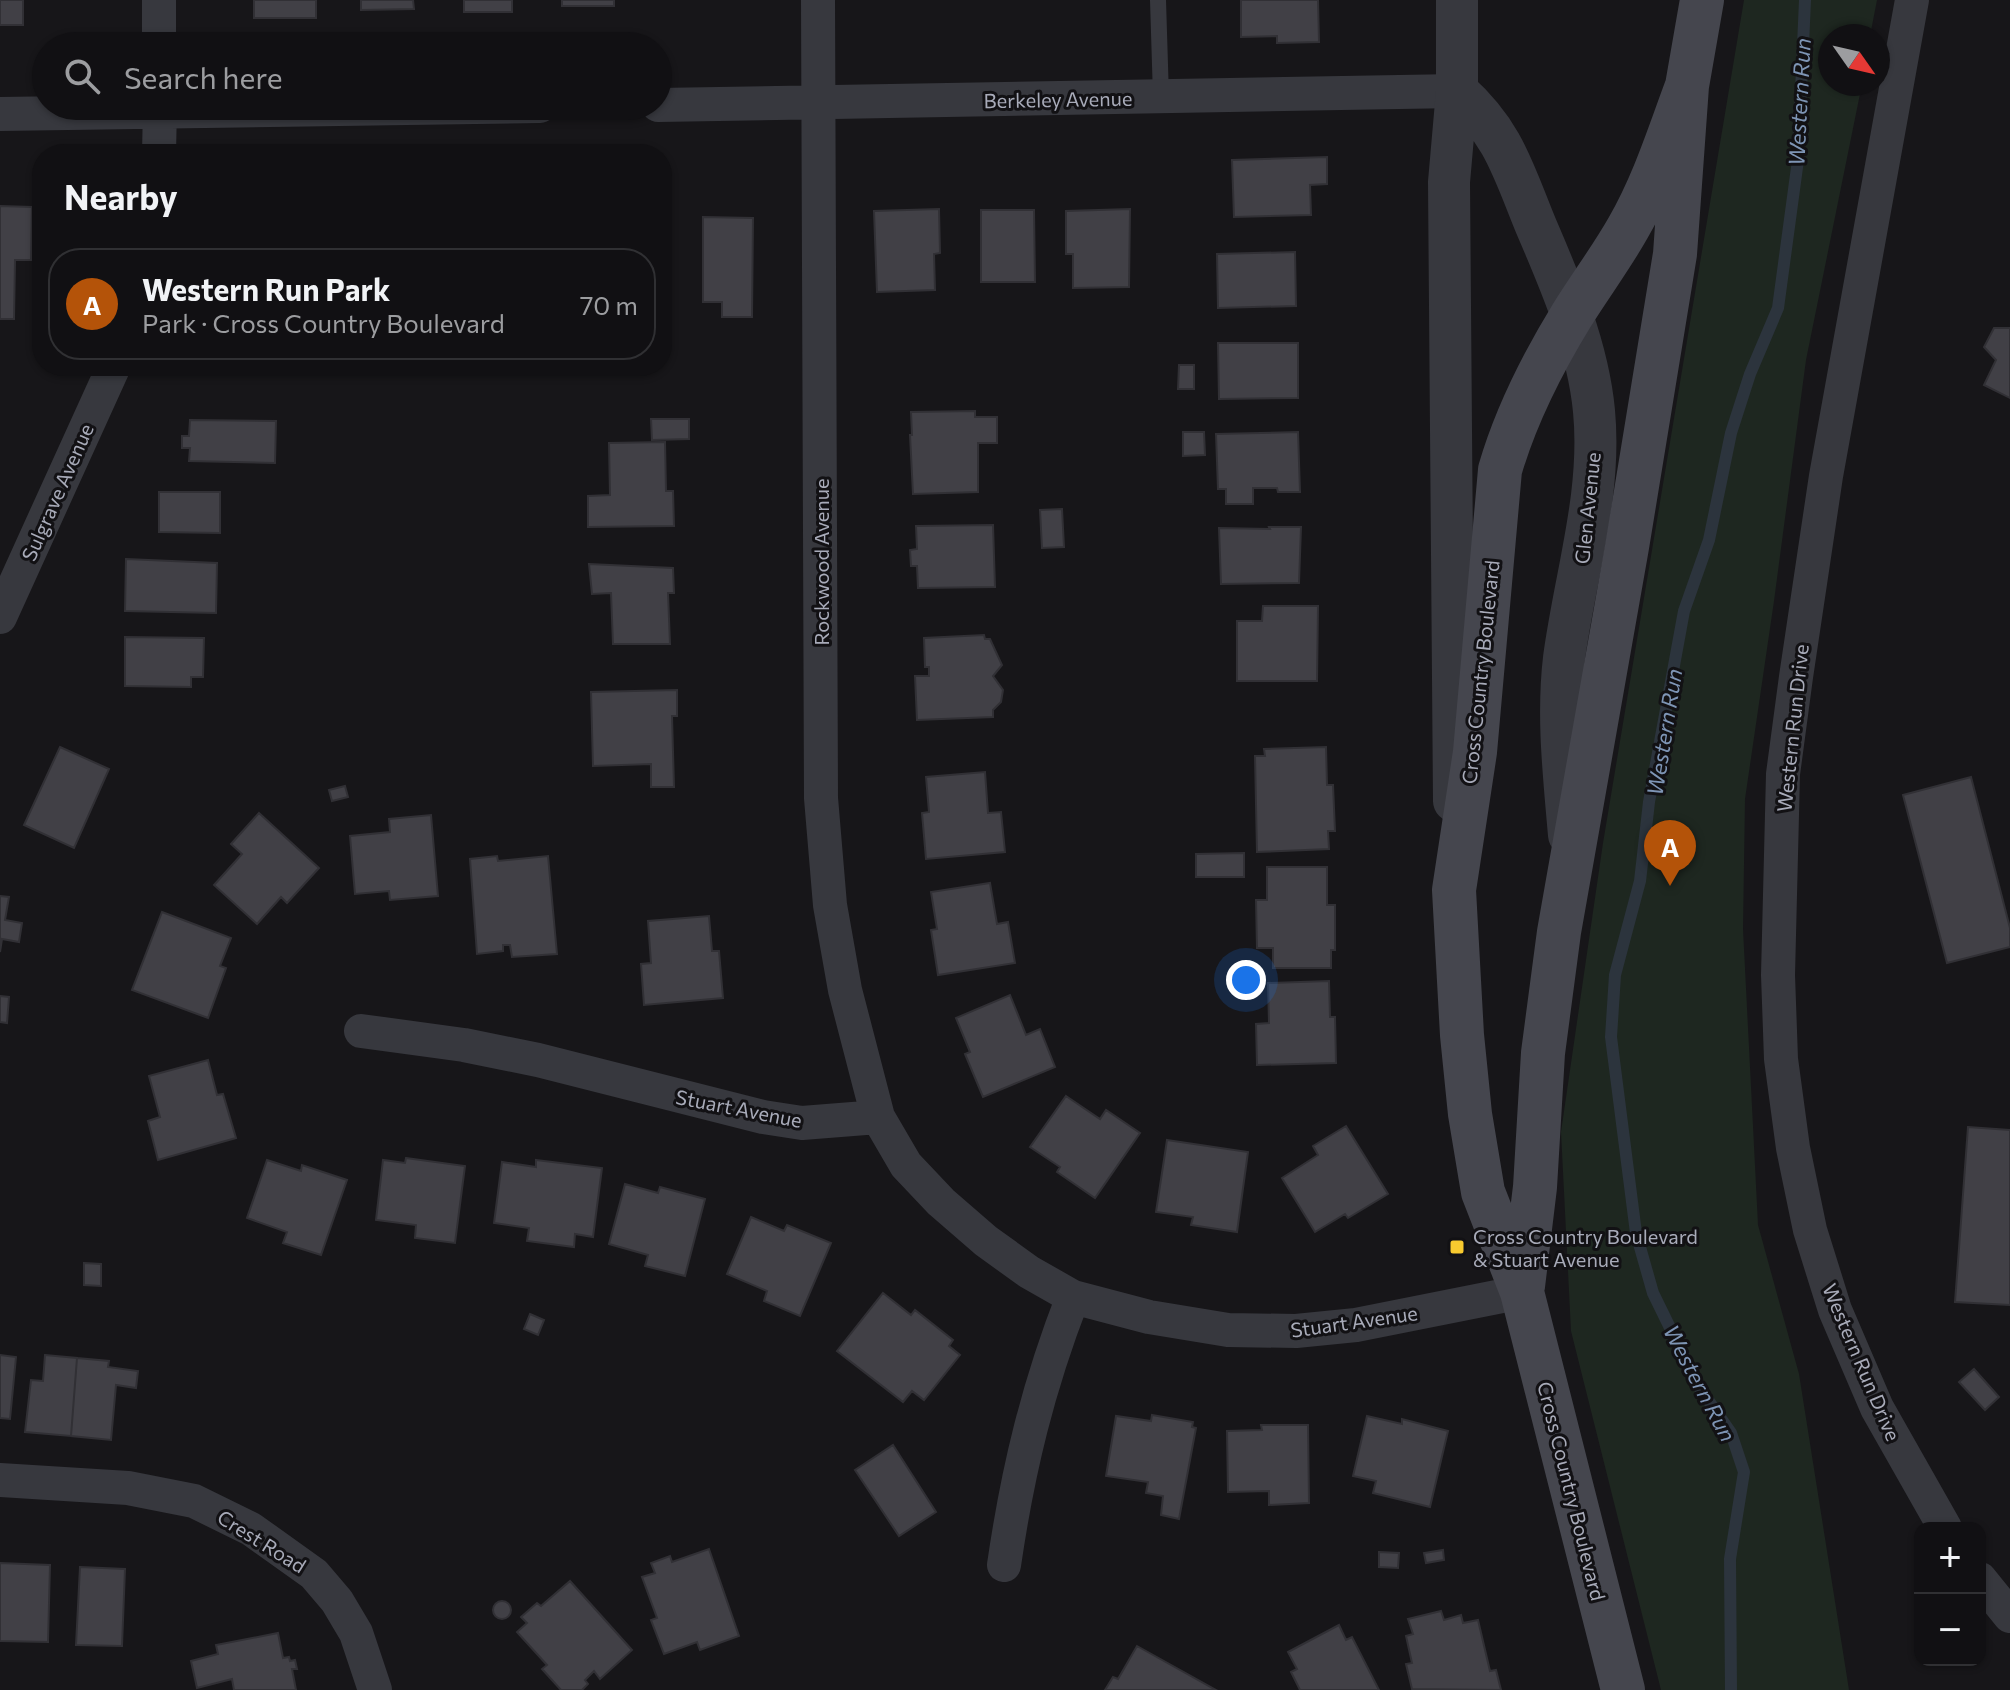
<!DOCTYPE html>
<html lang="en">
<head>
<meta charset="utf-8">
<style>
	body { margin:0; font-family:Commissioner,sans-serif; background:#1e1e21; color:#f1f3f6 }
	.controls { position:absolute; right:24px; bottom:24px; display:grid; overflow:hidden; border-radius:16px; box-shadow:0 2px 6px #0004 }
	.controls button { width:72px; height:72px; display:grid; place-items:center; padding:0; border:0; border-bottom:2px solid #303033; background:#111013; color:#f1f3f6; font:40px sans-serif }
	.compass { position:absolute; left:1818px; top:24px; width:72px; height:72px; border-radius:50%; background:#111013; box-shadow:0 2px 6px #0004; rotate:124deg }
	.you { position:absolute; left:1246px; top:980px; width:28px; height:28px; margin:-20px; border:6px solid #fff; border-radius:50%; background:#1a73e8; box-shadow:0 0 0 12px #1a73e833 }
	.badge { display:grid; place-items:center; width:52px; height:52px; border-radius:50%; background:#b45309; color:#fff; font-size:26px; font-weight:700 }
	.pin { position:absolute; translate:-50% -66px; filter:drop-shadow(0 2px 4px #0008) }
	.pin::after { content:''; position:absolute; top:42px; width:28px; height:24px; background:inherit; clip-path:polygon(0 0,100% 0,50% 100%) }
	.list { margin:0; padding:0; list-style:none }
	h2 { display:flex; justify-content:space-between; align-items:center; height:104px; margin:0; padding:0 32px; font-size:34px }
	h2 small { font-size:26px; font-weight:400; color:#9c9da0 }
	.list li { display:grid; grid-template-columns:52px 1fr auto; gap:24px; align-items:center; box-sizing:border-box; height:112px; margin:0 16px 16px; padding:0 16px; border:2px solid #303033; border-radius:32px }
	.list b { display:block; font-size:30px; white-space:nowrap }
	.list p { margin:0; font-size:26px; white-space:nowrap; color:#9c9da0 }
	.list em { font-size:26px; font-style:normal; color:#9c9da0 }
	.icon { flex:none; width:44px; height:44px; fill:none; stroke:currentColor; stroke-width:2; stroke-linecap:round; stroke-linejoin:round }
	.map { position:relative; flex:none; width:2010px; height:1690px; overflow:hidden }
	.search { position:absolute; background:#111013; box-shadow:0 2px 6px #0004; left:32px; top:32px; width:640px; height:88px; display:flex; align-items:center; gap:20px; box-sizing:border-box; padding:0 28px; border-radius:44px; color:#9c9da0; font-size:30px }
	.panel { position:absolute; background:#111013; box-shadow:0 2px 6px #0004; left:32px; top:144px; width:640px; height:232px; border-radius:32px }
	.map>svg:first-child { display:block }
	.green { fill:#1e2720 }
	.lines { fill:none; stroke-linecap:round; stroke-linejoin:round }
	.stream { stroke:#2c343d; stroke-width:12 }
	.building { fill:#414046; stroke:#313035; stroke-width:2 }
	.service { stroke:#37383e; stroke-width:16 }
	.minor { stroke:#37383e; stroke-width:34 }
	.tertiary { stroke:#37383e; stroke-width:42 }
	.secondary { stroke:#45464e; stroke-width:44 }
	.poi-dot { fill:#f8ca2f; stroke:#121114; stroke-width:3 }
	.labels { text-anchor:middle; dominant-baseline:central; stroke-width:6; stroke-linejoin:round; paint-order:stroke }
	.street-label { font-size:20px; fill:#a8abb9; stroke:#121114 }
	.poi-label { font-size:20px; fill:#a8abb9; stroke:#121114; text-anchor:start }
	.water-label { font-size:22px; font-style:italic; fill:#7e95b5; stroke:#121114 }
</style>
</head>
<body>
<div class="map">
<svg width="2010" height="1690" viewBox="0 0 2010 1690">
	<rect width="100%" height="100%" fill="#171619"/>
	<!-- green -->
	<path class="green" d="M 1744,0 L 1877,0 L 1870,36 L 1830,36 L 1830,84 L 1862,84 L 1806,360 L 1774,601 L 1745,799 L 1743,929 L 1758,1225 L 1799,1374 L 1849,1690 L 1661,1690 L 1571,1331 L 1561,1132 L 1603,843 Z"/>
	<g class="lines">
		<!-- stream -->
		<path class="stream" d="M 1731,1690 L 1730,1559 L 1744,1472 L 1731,1433 L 1699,1387 L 1653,1293 L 1636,1233 L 1611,1037 L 1615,975 L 1640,881 L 1649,802 L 1684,611 L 1709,540 L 1731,433 L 1750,374 L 1778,308 L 1798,160 L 1805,0"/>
	</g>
	<!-- building -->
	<path class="building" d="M 0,0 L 23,0 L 23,25 L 0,25 Z
		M 254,0 L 316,0 L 316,18 L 254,18 Z
		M 361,0 L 413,0 L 414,9 L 361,10 Z
		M 464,0 L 512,0 L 512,12 L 464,12 Z
		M 562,0 L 614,0 L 614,6 L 562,6 Z
		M 1241,0 L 1318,0 L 1319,42 L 1277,43 L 1277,36 L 1241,37 Z
		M 1327,157 L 1327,184 L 1310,185 L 1311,215 L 1234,217 L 1232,160 Z
		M 0,206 L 32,207 L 31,260 L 15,260 L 14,319 L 0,319 Z
		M 662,209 L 664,209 L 665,267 L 662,267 Z
		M 939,209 L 940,253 L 934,254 L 935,290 L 877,292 L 874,211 Z
		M 1130,209 L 1129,287 L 1073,288 L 1073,254 L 1066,254 L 1066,211 Z
		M 981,210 L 1034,210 L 1035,282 L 981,282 Z
		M 703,217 L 753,218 L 752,317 L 722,317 L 722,302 L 703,302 Z
		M 1295,252 L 1296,306 L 1218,308 L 1217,254 Z
		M 1994,328 L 2010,328 L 2010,398 L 1984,385 L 1996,360 L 1984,347 Z
		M 1218,343 L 1298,343 L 1298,398 L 1219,399 Z
		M 1179,365 L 1194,365 L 1194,389 L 1178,389 Z
		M 975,411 L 975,417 L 997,417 L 997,443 L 978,443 L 978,492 L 913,494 L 910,435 L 912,435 L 911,412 Z
		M 651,419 L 689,419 L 689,439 L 652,440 Z
		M 190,420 L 276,421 L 275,463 L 189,461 L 190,448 L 182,448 L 182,436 L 189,436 Z
		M 1183,432 L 1204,432 L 1205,455 L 1183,456 Z
		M 1298,432 L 1300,492 L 1278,492 L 1277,488 L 1253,488 L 1253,504 L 1226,504 L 1226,489 L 1218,489 L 1216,434 Z
		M 665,442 L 666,491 L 673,491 L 674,526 L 588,527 L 588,496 L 610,495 L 609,443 Z
		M 159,492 L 220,492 L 220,533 L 159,532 Z
		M 1062,509 L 1064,547 L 1042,548 L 1040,510 Z
		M 993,525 L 995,587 L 918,588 L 917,566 L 911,566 L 910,550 L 917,549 L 916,526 Z
		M 1269,527 L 1301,527 L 1299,583 L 1221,584 L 1219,528 L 1270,529 Z
		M 126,559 L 217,563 L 216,613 L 125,611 Z
		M 589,564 L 673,568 L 674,593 L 668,593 L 670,644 L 613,644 L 611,593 L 592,594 Z
		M 1263,606 L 1318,606 L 1317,681 L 1237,681 L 1237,621 L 1262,621 Z
		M 984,635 L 985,639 L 990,639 L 1002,665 L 993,676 L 1003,690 L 1001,702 L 993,710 L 993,717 L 917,720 L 915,676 L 929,676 L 929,667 L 925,667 L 924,638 Z
		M 125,637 L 204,638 L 203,677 L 191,677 L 191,687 L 125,686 Z
		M 677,690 L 677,716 L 672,716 L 674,787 L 651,787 L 651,764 L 593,766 L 591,692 Z
		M 60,747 L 109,769 L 74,848 L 24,825 Z
		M 1326,747 L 1327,785 L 1333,785 L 1335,831 L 1328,831 L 1329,849 L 1257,852 L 1255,756 L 1265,756 L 1264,749 Z
		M 985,772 L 988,813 L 1001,812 L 1005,852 L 926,859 L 922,813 L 929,812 L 926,777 Z
		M 1971,777 L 2010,928 L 2010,947 L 1947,963 L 1903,795 Z
		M 345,786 L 348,797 L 332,801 L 329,790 Z
		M 259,813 L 319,868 L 287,903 L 281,897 L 257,924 L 214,885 L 242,854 L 231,844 Z
		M 431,815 L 438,896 L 390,900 L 389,891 L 355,894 L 350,836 L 390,832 L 389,819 Z
		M 1244,853 L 1244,877 L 1196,877 L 1196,854 Z
		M 497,856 L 498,861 L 548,856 L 557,954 L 512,957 L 510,945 L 503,945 L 503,951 L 477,954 L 470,859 Z
		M 1267,867 L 1327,867 L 1327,905 L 1335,905 L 1335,950 L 1331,950 L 1331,968 L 1273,968 L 1273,948 L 1257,948 L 1256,900 L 1267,900 Z
		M 990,883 L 997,924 L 1008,922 L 1015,963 L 938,975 L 931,930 L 937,929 L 931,892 Z
		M 0,896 L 9,897 L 5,920 L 22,923 L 19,942 L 2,939 L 0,952 Z
		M 162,912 L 231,938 L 220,966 L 226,968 L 208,1018 L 132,990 Z
		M 709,916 L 712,951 L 719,951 L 723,998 L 644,1005 L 641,964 L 651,963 L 648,921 Z
		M 1329,981 L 1330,1017 L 1335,1017 L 1336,1063 L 1257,1065 L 1256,1024 L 1269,1023 L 1268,983 Z
		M 1010,995 L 1026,1035 L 1040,1029 L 1055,1067 L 983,1097 L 965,1054 L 970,1052 L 956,1018 Z
		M 0,996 L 9,997 L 7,1023 L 0,1022 Z
		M 208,1060 L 217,1095 L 223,1094 L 236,1138 L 158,1160 L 148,1121 L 160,1117 L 149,1076 Z
		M 1066,1096 L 1100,1119 L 1106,1110 L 1140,1133 L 1095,1198 L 1057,1172 L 1060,1167 L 1030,1147 Z
		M 1346,1126 L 1388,1194 L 1348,1218 L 1345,1214 L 1315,1232 L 1282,1178 L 1318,1155 L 1313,1146 Z
		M 1968,1127 L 2010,1130 L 2010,1305 L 1955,1302 Z
		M 1167,1140 L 1248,1152 L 1237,1232 L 1191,1225 L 1193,1217 L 1156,1212 Z
		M 406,1158 L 465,1166 L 455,1243 L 415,1238 L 416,1225 L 376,1220 L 383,1160 L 405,1163 Z
		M 267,1160 L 301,1171 L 302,1165 L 347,1180 L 321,1255 L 283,1243 L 287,1232 L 247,1218 Z
		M 536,1160 L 602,1168 L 593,1237 L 575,1234 L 574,1247 L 527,1241 L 529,1228 L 494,1223 L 502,1162 L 536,1167 Z
		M 625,1184 L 658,1193 L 660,1187 L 705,1199 L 685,1276 L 645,1266 L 648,1255 L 609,1244 Z
		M 751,1217 L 784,1231 L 787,1225 L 831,1243 L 800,1316 L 764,1301 L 767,1291 L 727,1274 Z
		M 84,1263 L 101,1264 L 101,1286 L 84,1285 Z
		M 883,1293 L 911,1315 L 915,1310 L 953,1340 L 949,1346 L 960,1355 L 924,1400 L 912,1391 L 903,1402 L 837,1351 Z
		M 530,1314 L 544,1320 L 538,1335 L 524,1329 Z
		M 0,1355 L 16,1357 L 10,1419 L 0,1418 Z
		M 45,1355 L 77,1358 L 71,1436 L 25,1432 L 31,1380 L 43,1381 Z
		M 77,1358 L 109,1361 L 108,1367 L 138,1371 L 136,1388 L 116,1385 L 111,1440 L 71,1436 Z
		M 1974,1369 L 1999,1397 L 1985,1410 L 1959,1382 Z
		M 1152,1415 L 1193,1422 L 1192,1427 L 1196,1428 L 1179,1519 L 1161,1515 L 1163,1496 L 1146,1493 L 1148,1482 L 1106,1476 L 1116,1416 L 1151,1421 Z
		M 1367,1416 L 1402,1424 L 1402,1419 L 1448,1431 L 1430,1507 L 1373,1493 L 1376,1481 L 1353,1476 Z
		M 1261,1425 L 1308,1425 L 1309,1503 L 1269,1505 L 1269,1491 L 1228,1492 L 1227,1431 L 1262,1430 Z
		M 893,1445 L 936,1512 L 899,1536 L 855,1470 Z
		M 709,1549 L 739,1636 L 700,1650 L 697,1642 L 664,1654 L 651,1620 L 657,1618 L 642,1577 L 655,1573 L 651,1563 L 670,1556 L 672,1562 Z
		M 1443,1550 L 1444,1560 L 1426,1563 L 1424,1553 Z
		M 1379,1552 L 1399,1553 L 1398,1568 L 1379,1567 Z
		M 0,1563 L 50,1565 L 48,1642 L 0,1641 Z
		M 80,1567 L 125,1569 L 122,1646 L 76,1645 Z
		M 570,1581 L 632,1650 L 600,1679 L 594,1671 L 585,1680 L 588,1684 L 582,1690 L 561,1690 L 542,1669 L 547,1665 L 517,1632 L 527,1623 L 521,1617 L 537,1603 L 541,1606 Z
		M493 1610a9 9 0 1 1 18 0a9 9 0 1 1-18 0Z
		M 1441,1611 L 1444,1620 L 1461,1615 L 1463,1623 L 1478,1620 L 1490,1671 L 1496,1670 L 1501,1690 L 1412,1689 L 1406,1664 L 1412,1663 L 1406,1636 L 1413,1634 L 1408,1619 Z
		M 1339,1625 L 1346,1640 L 1352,1637 L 1379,1690 L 1300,1690 L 1291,1672 L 1297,1669 L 1288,1652 Z
		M 278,1633 L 283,1658 L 289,1657 L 290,1661 L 295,1660 L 297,1669 L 292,1669 L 296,1690 L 234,1690 L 232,1679 L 197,1688 L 191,1661 L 218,1654 L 216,1645 Z
		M 1137,1646 L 1216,1690 L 1105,1690 L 1113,1677 L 1118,1679 Z"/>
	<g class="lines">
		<!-- service -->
		<path class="service" d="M 1158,0 L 1161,97"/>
		<!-- minor -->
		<path class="minor" d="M 159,0 L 159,46
			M 818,0 L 821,798 L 830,905 L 845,990 L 878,1117 L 906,1165 L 941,1202 L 986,1241 L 1029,1272 L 1073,1297 L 1149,1317 L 1228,1330 L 1296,1331 L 1356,1325 L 1522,1292
			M 1912,0 L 1826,476 L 1796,677 L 1783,774 L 1778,975 L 1781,1059 L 1793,1148 L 1810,1230 L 1835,1310 L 1877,1408 L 1945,1528
			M 658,105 L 1457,91
			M 0,114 L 540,106
			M 159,154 L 160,106
			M 0,617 L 114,366
			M 361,1031 L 464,1045 L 538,1060 L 763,1117 L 802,1123 L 878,1117
			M 0,1480 L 128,1488 L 194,1501 L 251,1529 L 314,1574 L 337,1601 L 356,1633 L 375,1690
			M 1004,1565 C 1018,1469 1038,1387 1073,1297
			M 1980,1579 L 2010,1616"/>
		<!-- tertiary -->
		<path class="tertiary" d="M 1457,91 C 1504,133 1513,170 1536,226 C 1561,284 1588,347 1594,411 C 1602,494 1575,576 1564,658 C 1557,717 1564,776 1569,835
			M 1454,801 L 1449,182 L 1457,91 L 1457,0"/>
		<!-- secondary -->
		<path class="secondary" d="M 1523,1286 L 1535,1187 L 1543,1053 L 1559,932 L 1627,547 L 1675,254 L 1687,86 L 1702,0
			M 1623,1690 L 1522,1292 L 1483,1192 L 1470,1114 L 1462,1035 L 1454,890 L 1475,752 L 1500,470 C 1516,415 1542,364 1572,315 C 1590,286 1611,258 1628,228 C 1654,183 1669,134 1687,86"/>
	</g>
	<!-- markers -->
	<rect class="poi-dot" x="1449" y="1239" width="16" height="16" rx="4"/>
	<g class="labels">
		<!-- street labels -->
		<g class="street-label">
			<text transform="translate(1058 99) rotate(-1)">Berkeley Avenue</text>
			<text transform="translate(57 492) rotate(-66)">Sulgrave Avenue</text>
			<text transform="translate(1587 508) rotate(-84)">Glen Avenue</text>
			<text transform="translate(821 562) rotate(-90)">Rockwood Avenue</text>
			<text transform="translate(1480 672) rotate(-84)">Cross Country Boulevard</text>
			<text transform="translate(1792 728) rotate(-84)">Western Run Drive</text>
			<text transform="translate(739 1108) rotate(11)">Stuart Avenue</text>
			<text transform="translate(1354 1321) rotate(-8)">Stuart Avenue</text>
			<text transform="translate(1862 1362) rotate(67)">Western Run Drive</text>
			<text transform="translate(1572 1491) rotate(76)">Cross Country Boulevard</text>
			<text transform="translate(262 1541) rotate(32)">Crest Road</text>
		</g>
		<!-- poi labels -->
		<g class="poi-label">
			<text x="1473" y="1236">Cross Country Boulevard<tspan x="1473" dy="23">&amp; Stuart Avenue</tspan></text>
		</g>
		<!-- water labels -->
		<g class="water-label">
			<text transform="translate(1799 102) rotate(-87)">Western Run</text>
			<text transform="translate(1664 732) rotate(-81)">Western Run</text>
			<text transform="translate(1700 1383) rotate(62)">Western Run</text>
		</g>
	</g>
</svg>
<div class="controls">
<button>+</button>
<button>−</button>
</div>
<svg class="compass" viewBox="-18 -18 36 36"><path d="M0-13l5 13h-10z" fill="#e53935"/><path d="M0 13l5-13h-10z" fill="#9c9da0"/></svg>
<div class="you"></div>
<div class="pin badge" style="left:1670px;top:886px">A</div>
<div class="search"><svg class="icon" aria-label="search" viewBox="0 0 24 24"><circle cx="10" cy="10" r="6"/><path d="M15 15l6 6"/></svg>Search here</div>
<section class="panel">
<h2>Nearby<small></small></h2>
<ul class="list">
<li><span class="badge">A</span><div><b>Western Run Park</b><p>Park · Cross Country Boulevard</p></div><em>70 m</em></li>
</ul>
</section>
</div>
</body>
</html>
